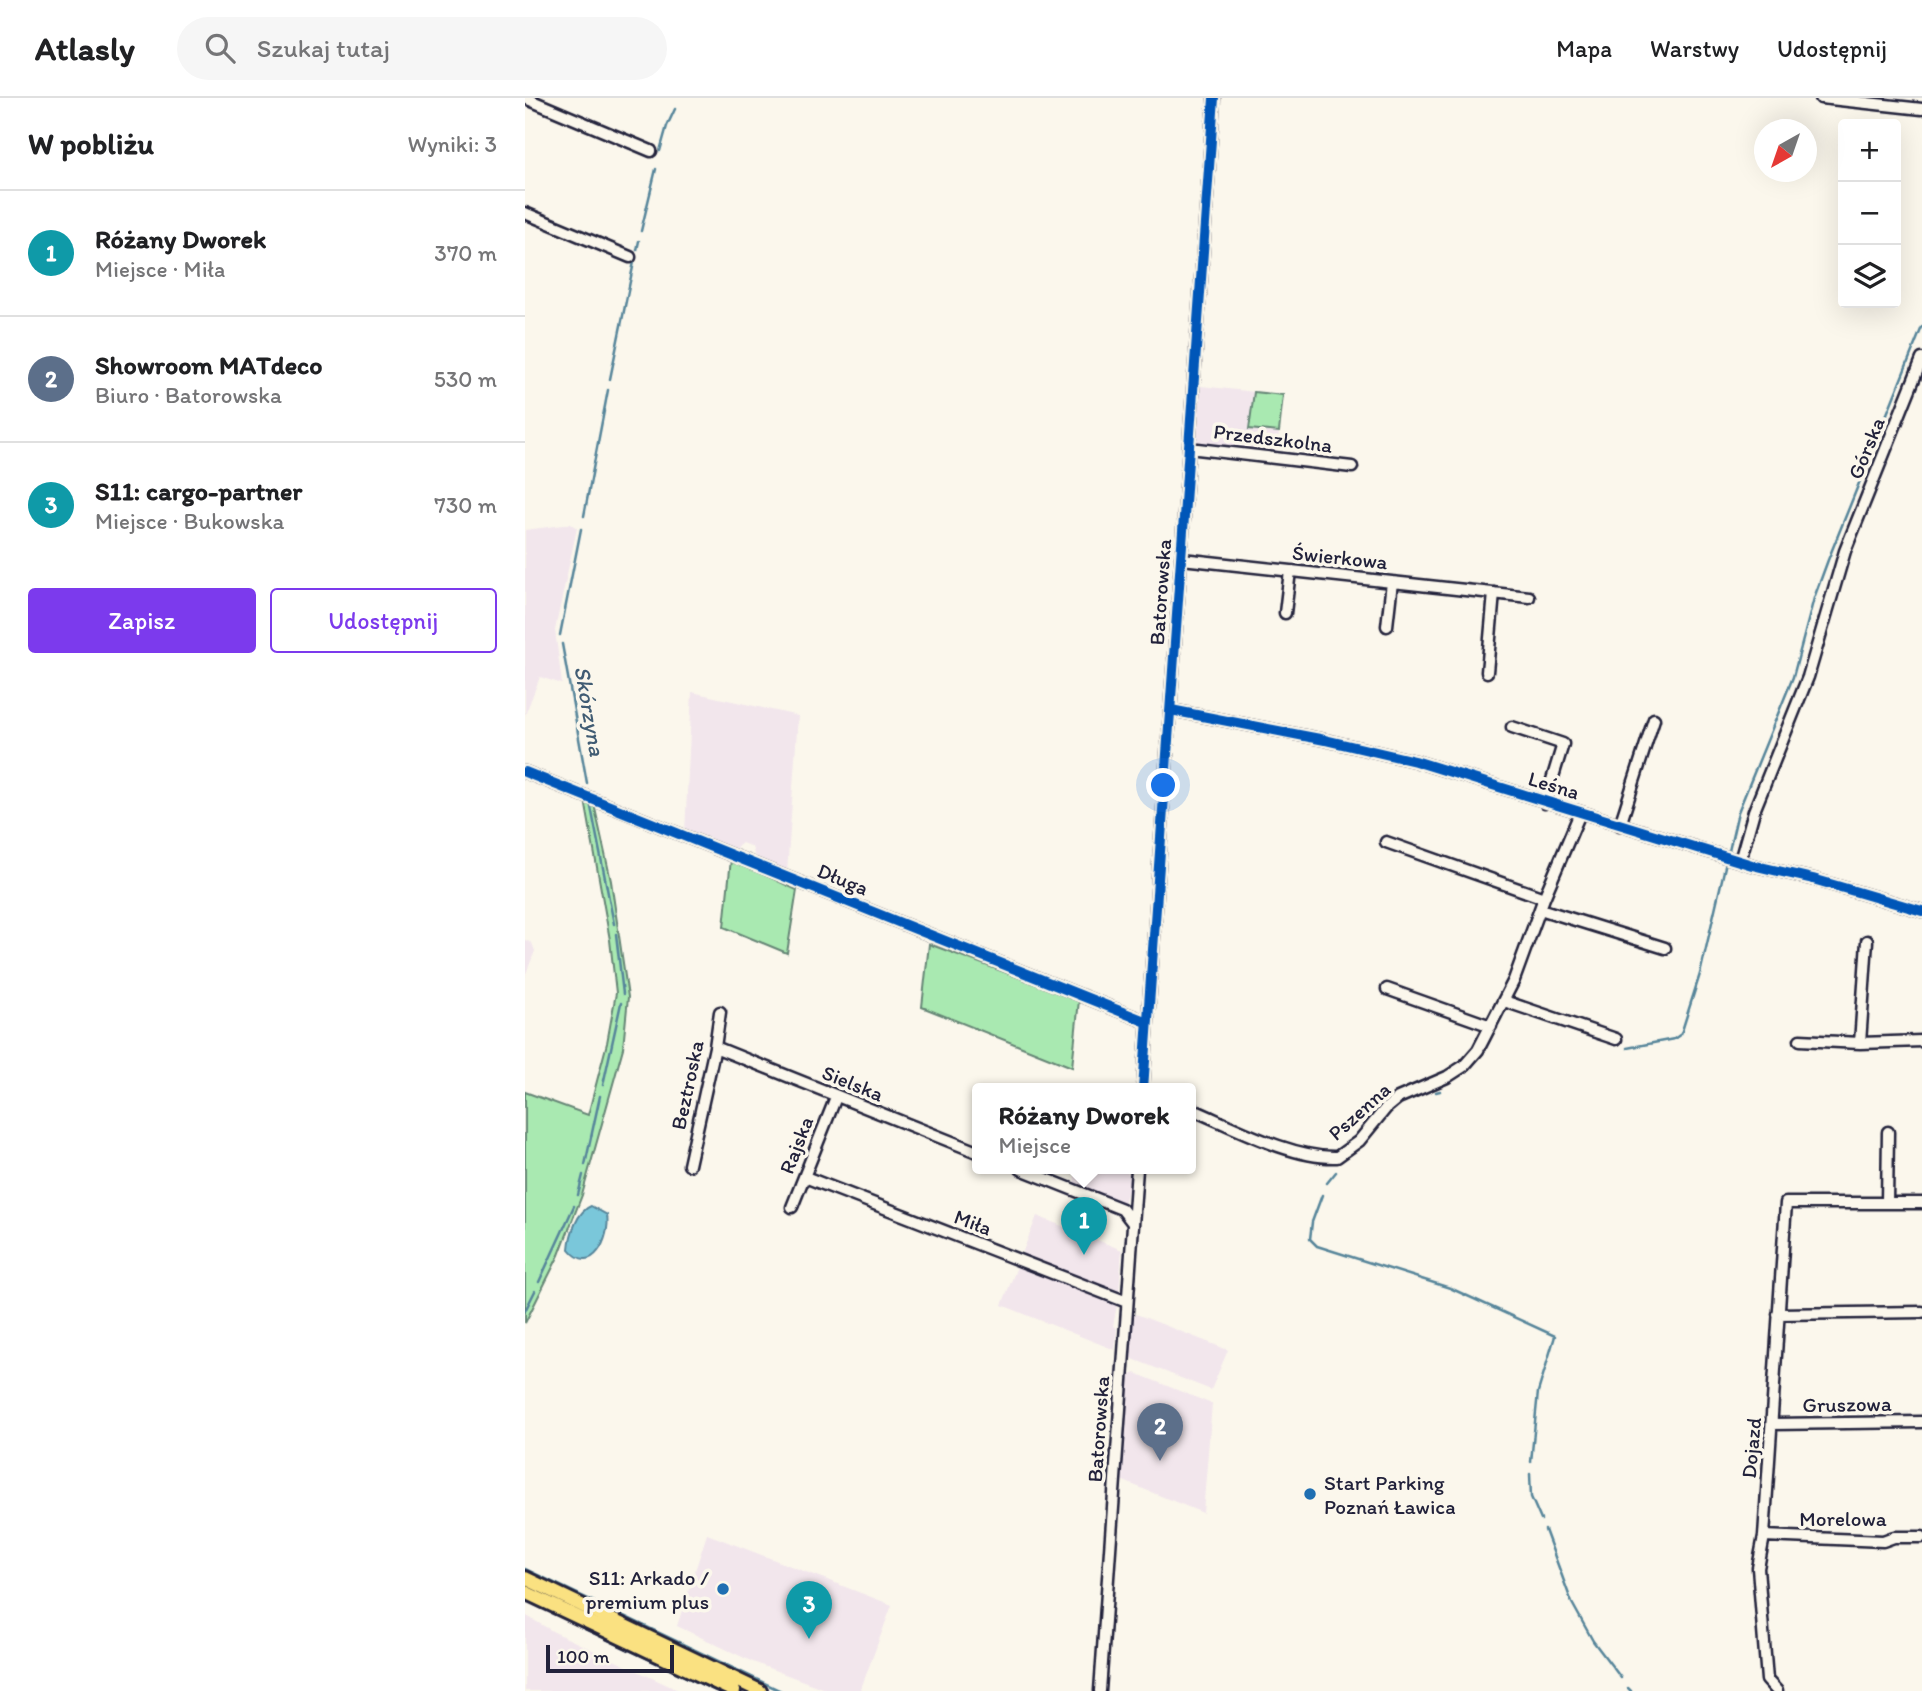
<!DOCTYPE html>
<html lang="pl">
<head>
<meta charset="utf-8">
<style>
	body { margin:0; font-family:Itim,sans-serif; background:#f6f6f6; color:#202124 }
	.controls { position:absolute; right:21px; top:21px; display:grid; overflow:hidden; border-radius:7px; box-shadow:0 7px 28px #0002 }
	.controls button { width:63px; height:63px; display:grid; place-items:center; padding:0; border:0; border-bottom:2px solid #e0e0e0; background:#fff; color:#202124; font:35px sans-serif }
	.compass { position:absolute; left:1229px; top:21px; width:63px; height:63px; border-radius:50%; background:#fff; box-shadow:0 7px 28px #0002; rotate:220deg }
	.scale { position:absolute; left:21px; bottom:18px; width:128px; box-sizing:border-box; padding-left:7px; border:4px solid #22223b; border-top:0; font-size:19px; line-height:24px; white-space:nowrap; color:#22223b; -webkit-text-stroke:5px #fbf7ec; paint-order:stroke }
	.you { position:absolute; left:639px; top:688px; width:24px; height:24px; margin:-18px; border:5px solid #fff; border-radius:50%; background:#1a73e8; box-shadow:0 0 0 10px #1a73e833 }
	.badge { display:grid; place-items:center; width:46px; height:46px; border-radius:50%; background:#7c3aed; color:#fff; font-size:23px; font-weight:700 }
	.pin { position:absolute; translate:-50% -58px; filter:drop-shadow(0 2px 4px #0008) }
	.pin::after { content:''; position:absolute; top:37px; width:24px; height:21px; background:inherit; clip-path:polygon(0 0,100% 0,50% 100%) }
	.popup { position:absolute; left:447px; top:985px; width:224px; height:91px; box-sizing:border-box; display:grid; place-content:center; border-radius:7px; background:#fff; filter:drop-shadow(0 2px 5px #0005); font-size:23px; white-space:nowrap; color:#757577 }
	.popup b { font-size:26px; color:#202124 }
	.popup::after { content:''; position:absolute; left:50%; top:100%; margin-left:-14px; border:14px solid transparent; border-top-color:#fff }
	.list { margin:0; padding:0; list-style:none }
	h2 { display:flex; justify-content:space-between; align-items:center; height:91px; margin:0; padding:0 28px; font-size:30px }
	h2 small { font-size:23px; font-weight:400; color:#757577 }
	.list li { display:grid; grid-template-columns:46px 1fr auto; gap:21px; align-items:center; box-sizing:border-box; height:126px; padding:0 28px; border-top:2px solid #e0e0e0 }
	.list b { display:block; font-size:26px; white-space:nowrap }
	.list p { margin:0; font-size:23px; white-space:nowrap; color:#757577 }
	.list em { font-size:23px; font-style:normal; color:#757577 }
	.actions { display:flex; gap:14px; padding:21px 28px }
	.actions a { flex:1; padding:16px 0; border:2px solid #7c3aed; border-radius:7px; text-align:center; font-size:24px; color:#7c3aed }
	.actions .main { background:#7c3aed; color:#fff }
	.icon { flex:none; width:38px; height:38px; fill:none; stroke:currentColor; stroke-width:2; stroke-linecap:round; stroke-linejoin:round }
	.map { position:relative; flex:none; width:1397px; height:1593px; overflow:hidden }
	header { display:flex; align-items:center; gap:42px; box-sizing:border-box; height:98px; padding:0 35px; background:#fff; border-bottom:2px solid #e0e0e0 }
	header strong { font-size:33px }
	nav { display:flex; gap:38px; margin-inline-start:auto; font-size:24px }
	.search { width:490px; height:63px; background:#f6f6f6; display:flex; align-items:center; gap:18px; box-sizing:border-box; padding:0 24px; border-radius:38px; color:#757577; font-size:26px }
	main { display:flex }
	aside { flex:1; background:#fff }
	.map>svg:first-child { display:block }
	.built { fill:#f2e6ec }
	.green { fill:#a9e9b1; stroke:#668676; stroke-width:2 }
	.water { fill:#7ac7da; stroke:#57859a; stroke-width:2 }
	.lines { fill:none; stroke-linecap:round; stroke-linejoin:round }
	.stream { stroke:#57859a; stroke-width:2.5 }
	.minor-casing { stroke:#22223b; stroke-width:15 }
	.major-casing { stroke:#22223b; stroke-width:18 }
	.minor { stroke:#fbf7ec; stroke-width:10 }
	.major { stroke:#fae181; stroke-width:12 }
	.cycleway-casing { stroke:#fbf7ec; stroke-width:15 }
	.cycleway { stroke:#0057b8; stroke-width:10 }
	.poi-dot { fill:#1f6fb2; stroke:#fbf7ec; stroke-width:2.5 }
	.labels { text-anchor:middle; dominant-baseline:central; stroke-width:7; stroke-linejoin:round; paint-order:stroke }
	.street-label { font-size:21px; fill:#22223b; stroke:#fbf7ec }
	.poi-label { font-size:21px; fill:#22223b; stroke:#fbf7ec; text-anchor:start }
	.water-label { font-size:23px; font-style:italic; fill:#415c73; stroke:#fbf7ec }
</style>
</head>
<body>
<header>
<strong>Atlasly</strong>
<div class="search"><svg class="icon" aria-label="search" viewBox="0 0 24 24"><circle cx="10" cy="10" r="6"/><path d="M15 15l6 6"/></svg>Szukaj tutaj</div>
<nav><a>Mapa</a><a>Warstwy</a><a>Udostępnij</a></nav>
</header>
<main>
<aside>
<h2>W pobliżu<small>Wyniki: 3</small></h2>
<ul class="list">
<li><span class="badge" style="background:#0f9aa8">1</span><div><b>Różany Dworek</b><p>Miejsce · Miła</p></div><em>370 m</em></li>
<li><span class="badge" style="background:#5c6f8a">2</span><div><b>Showroom MATdeco</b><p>Biuro · Batorowska</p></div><em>530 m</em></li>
<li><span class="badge" style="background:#0f9aa8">3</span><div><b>S11: cargo-partner</b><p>Miejsce · Bukowska</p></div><em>730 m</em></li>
</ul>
<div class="actions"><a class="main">Zapisz</a><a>Udostępnij</a></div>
</aside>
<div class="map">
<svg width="1397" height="1593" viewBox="0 0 1397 1593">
	<rect width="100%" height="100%" fill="#fbf7ec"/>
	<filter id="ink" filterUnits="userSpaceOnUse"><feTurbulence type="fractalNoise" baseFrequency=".0143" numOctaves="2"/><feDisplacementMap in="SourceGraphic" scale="14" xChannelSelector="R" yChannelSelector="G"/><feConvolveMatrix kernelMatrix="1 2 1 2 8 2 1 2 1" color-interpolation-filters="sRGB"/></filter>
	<g filter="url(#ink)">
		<!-- built -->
		<path class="built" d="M 676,288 L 758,297 L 752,353 L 672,344 Z
			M 46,426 L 52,430 L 30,532 L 37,586 L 15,579 L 0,617 L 0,432 Z
			M 167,594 L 273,618 L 262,775 L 231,763 L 227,749 L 217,745 L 207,753 L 160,734 Z
			M 0,842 L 7,845 L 10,853 L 0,878 Z
			M 551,1071 L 595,1071 L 608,1077 L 599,1105 L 549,1085 Z
			M 512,1118 L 597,1152 L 594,1196 L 496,1158 Z
			M 493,1166 L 592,1207 L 588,1228 L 592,1230 L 590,1252 L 477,1207 Z
			M 611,1216 L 703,1252 L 686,1292 L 603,1259 L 606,1219 Z
			M 610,1275 L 687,1306 L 678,1415 L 596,1382 L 604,1278 Z
			M 182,1436 L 367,1507 L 335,1593 L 305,1593 L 228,1564 L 152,1528 Z
			M 0,1517 L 29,1534 L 155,1593 L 0,1593 Z"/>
		<!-- green -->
		<path class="green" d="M 729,294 L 758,297 L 754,334 L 724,331 Z
			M 60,702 L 69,706 L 86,783 L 103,899 L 98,950 L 57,1097 L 34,1157 L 0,1225 L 0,994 L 63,1017 L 82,945 L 91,895 L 85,842 Z
			M 206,761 L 272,792 L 262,855 L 199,829 Z
			M 404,846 L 554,902 L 547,969 L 397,909 Z"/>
		<!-- water -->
		<path class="water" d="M 66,1108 L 82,1117 C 86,1139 67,1180 44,1151 C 45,1137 52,1113 66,1108 Z"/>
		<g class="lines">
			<!-- stream -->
			<path class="stream" d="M 135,53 L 142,28 L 150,11
				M 116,133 L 131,71
				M 112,152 L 114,143
				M 85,281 L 109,164
				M 59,418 L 83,292
				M 35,537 L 56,431
				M 37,546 L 62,685
				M 65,704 L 89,826
				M 1204,753 L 1213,714 L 1268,579 L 1289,500 L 1303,462 L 1397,229
				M 91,836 L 98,896
				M 1102,950 L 1149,941 L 1156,936 L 1175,876 L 1201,764
				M 78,987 L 96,905
				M 911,994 L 915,993
				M 60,1067 L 75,998
				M 802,1085 L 811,1074
				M 53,1097 L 58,1077
				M 797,1097 L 787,1124 L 785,1141 L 792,1148 L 925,1190 L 1030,1238 L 1013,1294 L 1006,1364
				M 14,1184 L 49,1108
				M 0,1213 L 10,1193
				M 1005,1376 L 1006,1399 L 1016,1422
				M 1020,1432 L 1047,1505 L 1068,1543 L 1096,1580
				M 0,1471 L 256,1593
				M 54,1528 L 191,1593
				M 1103,1590 L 1106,1593"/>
			<!-- minor casing -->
			<g class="minor-casing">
				<path id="minor" d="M 0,0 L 126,53
					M 1296,0 L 1397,11
					M 0,115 L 105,159
					M 664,350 L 827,369
					M 657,461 L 1004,499
					M 760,515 L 765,473
					M 862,528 L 867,484
					M 962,574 L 969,495
					M 646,612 L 800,642 L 890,663 L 1227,767 L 1288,781 L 1397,813
					M 987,629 L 1038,646 L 1020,705
					M 0,674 L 622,924
					M 1095,727 L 1129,621
					M 861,744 L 1019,800
					M 1215,763 L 1229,713 L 1283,579 L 1320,453 L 1397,261
					M 1015,811 L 1140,850
					M 862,891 L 966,928
					M 979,903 L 1091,941
					M 1275,942 L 1335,945 L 1397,943
					M 1335,945 L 1342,843
					M 190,949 L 452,1054
					M 618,991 L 689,0
					M 666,1011 C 707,1028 767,1061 812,1059 L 834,1043 L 861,1010 L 873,1000 L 922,979 L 939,968 L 953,952 L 989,882 L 1019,800 L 1055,715
					M 164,1067 L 190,949 L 195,914
					M 496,1071 L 597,1111 L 607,1124
					M 280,1079 L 602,1204
					M 1362,1105 L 1363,1034
					M 267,1109 L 311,999
					M 1253,1216 L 1397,1214
					M 1247,1326 L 1397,1324
					M 1239,1438 L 1358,1443 L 1369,1439 L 1397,1439
					M 575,1593 L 612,1071
					M 1252,1593 L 1242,1582 L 1233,1470 L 1239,1438 L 1261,1105 L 1397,1105"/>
			</g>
			<!-- major casing -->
			<g class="major-casing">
				<path id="major" d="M 0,1480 L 235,1593
					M 0,1494 L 209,1593"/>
			</g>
			<!-- minor -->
			<use href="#minor" class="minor"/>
			<!-- major -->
			<use href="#major" class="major"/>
			<!-- cycleway casing -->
			<g class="cycleway-casing">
				<path id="cycleway" d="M 646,612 L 800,642 L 890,663 L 1227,767 L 1288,781 L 1397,813
					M 0,674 L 622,924
					M 618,991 L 689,0"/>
			</g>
			<!-- cycleway -->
			<use href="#cycleway" class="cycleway"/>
		</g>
	</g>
	<!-- markers -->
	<g class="poi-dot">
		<circle cx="785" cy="1396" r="7"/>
		<circle cx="198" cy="1491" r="7"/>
	</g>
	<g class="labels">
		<!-- street labels -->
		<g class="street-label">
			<text transform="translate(748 340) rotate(7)">Przedszkolna</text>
			<text transform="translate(1341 350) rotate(-68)">Górska</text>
			<text transform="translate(815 459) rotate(6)">Świerkowa</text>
			<text transform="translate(635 494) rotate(-86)">Batorowska</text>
			<text transform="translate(1029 687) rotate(17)">Leśna</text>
			<text transform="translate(318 781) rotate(22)">Długa</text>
			<text transform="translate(328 985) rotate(22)">Sielska</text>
			<text transform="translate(162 987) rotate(-78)">Beztroska</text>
			<text transform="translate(834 1013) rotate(-42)">Pszenna</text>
			<text transform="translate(271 1047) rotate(-69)">Rajska</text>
			<text transform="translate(448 1124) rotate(21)">Miła</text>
			<text transform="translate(1322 1306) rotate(-1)">Gruszowa</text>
			<text transform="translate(573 1331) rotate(-86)">Batorowska</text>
			<text transform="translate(1226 1350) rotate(-85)">Dojazd</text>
			<text x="1318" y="1420">Morelowa</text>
		</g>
		<!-- poi labels -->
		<g class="poi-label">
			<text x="799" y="1384">Start Parking<tspan x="799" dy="24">Poznań Ławica</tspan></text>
			<text x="184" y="1479" text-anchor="end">S11: Arkado /<tspan x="184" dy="24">premium plus</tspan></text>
		</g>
		<!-- water labels -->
		<g class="water-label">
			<text transform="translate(65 613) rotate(80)">Skórzyna</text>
		</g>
	</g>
</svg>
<div class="controls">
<button>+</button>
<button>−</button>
<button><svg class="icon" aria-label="layers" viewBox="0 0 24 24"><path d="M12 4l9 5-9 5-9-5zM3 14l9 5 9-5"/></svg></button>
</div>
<svg class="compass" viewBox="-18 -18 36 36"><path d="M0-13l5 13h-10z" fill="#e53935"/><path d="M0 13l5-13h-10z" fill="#757577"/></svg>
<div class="scale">100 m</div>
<div class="you"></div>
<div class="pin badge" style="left:559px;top:1157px;background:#0f9aa8">1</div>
<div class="popup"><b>Różany Dworek</b>Miejsce</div>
<div class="pin badge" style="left:635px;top:1363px;background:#5c6f8a">2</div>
<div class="pin badge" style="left:284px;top:1541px;background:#0f9aa8">3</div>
</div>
</main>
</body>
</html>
